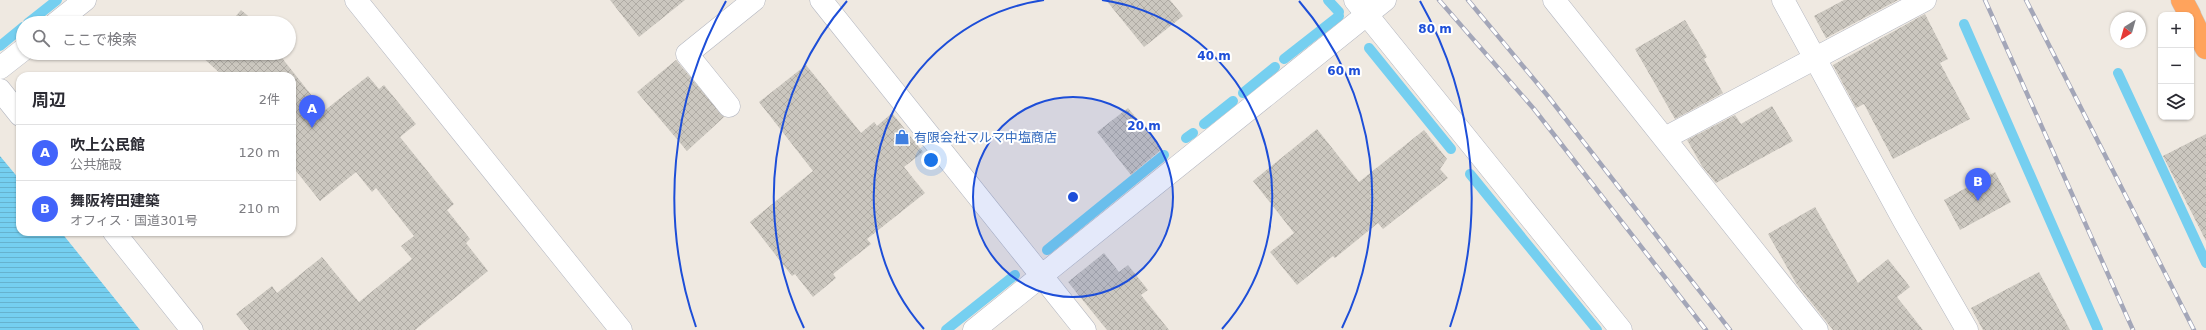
<!DOCTYPE html>
<html lang="ja">
<head>
<meta charset="utf-8">
<style>
	body { margin:0; font-family:"DejaVu Sans","Noto Sans JP",sans-serif; background:#f2f2f3; color:#2b2b33 }
	.controls { position:absolute; right:12px; top:12px; display:grid; overflow:hidden; border-radius:8px; box-shadow:0 1px 3px #0004 }
	.controls button { width:36px; height:36px; display:grid; place-items:center; padding:0; border:0; border-bottom:1px solid #e1e1e2; background:#fff; color:#2b2b33; font:20px sans-serif }
	.compass { position:absolute; left:2110px; top:12px; width:36px; height:36px; border-radius:50%; background:#fff; box-shadow:0 1px 3px #0004; rotate:217deg }
	.you { position:absolute; left:931px; top:160px; width:14px; height:14px; margin:-10px; border:3px solid #fff; border-radius:50%; background:#1a73e8; box-shadow:0 0 0 6px #1a73e833 }
	.badge { display:grid; place-items:center; width:26px; height:26px; border-radius:50%; background:#4264fb; color:#fff; font-size:13px; font-weight:700 }
	.pin { position:absolute; translate:-50% -33px; filter:drop-shadow(0 1px 2px #0008) }
	.pin::after { content:''; position:absolute; top:21px; width:14px; height:12px; background:inherit; clip-path:polygon(0 0,100% 0,50% 100%) }
	.list { margin:0; padding:0; list-style:none }
	h2 { display:flex; justify-content:space-between; align-items:center; height:52px; margin:0; padding:0 16px; font-size:17px }
	h2 small { font-size:13px; font-weight:400; color:#7c7c81 }
	.list li { display:grid; grid-template-columns:26px 1fr auto; gap:12px; align-items:center; box-sizing:border-box; height:56px; padding:0 16px; border-top:1px solid #e1e1e2 }
	.list b { display:block; font-size:15px; white-space:nowrap }
	.list p { margin:0; font-size:13px; white-space:nowrap; color:#7c7c81 }
	.list em { font-size:13px; font-style:normal; color:#7c7c81 }
	.icon { flex:none; width:22px; height:22px; fill:none; stroke:currentColor; stroke-width:2; stroke-linecap:round; stroke-linejoin:round }
	.map { position:relative; flex:none; width:2206px; height:330px; overflow:hidden }
	.search { position:absolute; background:#fff; box-shadow:0 1px 3px #0004; left:16px; top:16px; width:280px; height:44px; display:flex; align-items:center; gap:10px; box-sizing:border-box; padding:0 14px; border-radius:22px; color:#7c7c81; font-size:15px }
	.panel { position:absolute; background:#fff; box-shadow:0 1px 3px #0004; left:16px; top:72px; width:280px; height:164px; border-radius:12px }
	.map>svg:first-child { display:block }
	.water { fill:url(#water-rules) }
	.lines { fill:none; stroke-linecap:round; stroke-linejoin:round }
	.stream { stroke:#75cff0; stroke-width:10 }
	.building { fill:url(#building-cross-hatch) }
	.street-casing { stroke:#b4b7c1; stroke-width:23 }
	.secondary-casing { stroke:#b4b7c1; stroke-width:23 }
	.highway-casing { stroke:#c9c9c9; stroke-width:23 }
	.street { stroke:#fff; stroke-width:22 }
	.secondary { stroke:#fff; stroke-width:22 }
	.highway { stroke:#ffa35c; stroke-width:22 }
	.rail-casing { stroke:#a3a6b8; stroke-width:4.5 }
	.rail { stroke:#fff; stroke-width:3; stroke-dasharray:9; stroke-linecap:butt }
	.ring { fill:none; stroke:#1d4ed8; stroke-width:2 }
	.labels { text-anchor:middle; dominant-baseline:central; stroke-width:4; stroke-linejoin:round; paint-order:stroke }
	.shop-label { font-size:13px; fill:#366cbe; stroke:#fff; text-anchor:start }
	.centre { fill:#1d4ed8; stroke:#fff; stroke-width:2 }
	.ring-label { font-size:12px; text-anchor:middle; font-weight:bold; fill:#1d4ed8; stroke:#fff; stroke-width:4; stroke-linejoin:round; paint-order:stroke }
</style>
</head>
<body>
<div class="map">
<svg width="2206" height="330" viewBox="0 0 2206 330">
	<defs>
		<pattern id="water-rules" width="6" height="5" patternUnits="userSpaceOnUse"><rect width="6" height="5" fill="#75cff0"/><path d="M0 2.5h6" fill="none" stroke="#66b2ce"/></pattern>
		<pattern id="building-cross-hatch" width="8" height="8" patternUnits="userSpaceOnUse"><rect width="8" height="8" fill="#cbc7bf"/><path d="M0 0l8 8M0 8l8-8" fill="none" stroke="#afaba4"/></pattern>
	</defs>
	<rect width="100%" height="100%" fill="#efe9e1"/>
	<!-- water -->
	<path class="water" d="M 0,156 L 20,180 L 20,232 L 61,232 L 140,330 L 0,330 Z"/>
	<g class="lines">
		<!-- stream -->
		<path class="stream" d="M 1328,0 L 1339,12
			M 28,23 L 57,0
			M 1964,24 L 2098,330
			M 0,46 L 23,27
			M 1369,48 L 1451,149
			M 1284,59 L 1339,16
			M 2118,73 L 2206,263
			M 1243,93 L 1275,67
			M 1204,124 L 1233,101
			M 1186,138 L 1193,133
			M 1470,174 L 1597,330
			M 1047,250 L 1164,155
			M 946,330 L 1015,275"/>
	</g>
	<!-- building -->
	<path class="building" d="M 610,0 L 685,0 L 639,37 Z
		M 1106,0 L 1170,0 L 1183,16 L 1144,47 Z
		M 1844,0 L 1898,0 L 1826,38 L 1814,16 Z
		M 241,10 L 256,23 L 230,23 Z
		M 1925,14 L 1948,59 L 1940,63 L 1970,119 L 1893,159 L 1864,104 L 1856,108 L 1833,65 Z
		M 1685,20 L 1707,57 L 1704,59 L 1723,93 L 1675,119 L 1635,49 Z
		M 202,53 L 278,53 L 324,111 L 368,76 L 379,89 L 384,85 L 416,124 L 400,137 L 454,204 L 447,210 L 470,239 L 466,243 L 488,271 L 415,330 L 249,330 L 236,314 L 272,286 L 277,293 L 322,257 L 359,302 L 412,259 L 401,246 L 414,236 L 376,188 L 372,192 L 356,172 L 320,201 L 292,166 L 292,76 L 223,76 L 200,55 Z
		M 676,60 L 724,117 L 687,151 L 637,92 Z
		M 806,65 L 861,133 L 874,122 L 877,126 L 892,113 L 923,152 L 904,167 L 925,193 L 867,239 L 871,244 L 833,274 L 836,278 L 813,297 L 795,274 L 792,276 L 750,222 L 813,171 L 759,102 Z
		M 1772,106 L 1793,141 L 1716,183 L 1702,166 L 1687,140 L 1735,115 L 1741,124 Z
		M 1128,108 L 1162,149 L 1131,175 L 1097,132 Z
		M 1317,129 L 1359,182 L 1424,130 L 1447,159 L 1440,169 L 1448,178 L 1383,229 L 1378,223 L 1335,258 L 1333,256 L 1297,285 L 1270,252 L 1294,233 L 1253,181 Z
		M 2206,134 L 2206,241 L 2163,156 Z
		M 1995,172 L 2011,202 L 1960,230 L 1944,200 Z
		M 1815,207 L 1858,283 L 1888,259 L 1910,287 L 1897,297 L 1923,330 L 1833,330 L 1796,283 L 1768,234 Z
		M 1104,253 L 1119,272 L 1128,265 L 1148,290 L 1141,295 L 1169,330 L 1107,330 L 1068,282 Z
		M 2039,272 L 2070,330 L 1983,330 L 1971,308 Z"/>
	<g class="lines">
		<!-- street casing -->
		<g class="street-casing">
			<path id="street" d="M 356,0 L 621,330
				M 821,0 L 1085,330
				M 1554,0 L 1817,330
				M 1783,0 L 1904,221 L 1967,330
				M 56,23 L 85,0
				M 0,68 L 23,50
				M 0,90 L 20,115
				M 729,106 L 687,54 L 754,0
				M 1665,138 L 1925,0
				M 114,232 L 192,330
				M 974,330 L 1385,0"/>
		</g>
		<!-- secondary casing -->
		<g class="secondary-casing">
			<path id="secondary" d="M 1355,0 L 1621,330"/>
		</g>
		<!-- highway casing -->
		<g class="highway-casing">
			<path id="highway" d="M 2182,0 L 2190,15
				M 2191,18 L 2206,48"/>
		</g>
		<!-- street -->
		<use href="#street" class="street"/>
		<!-- secondary -->
		<use href="#secondary" class="secondary"/>
		<!-- highway -->
		<use href="#highway" class="highway"/>
		<!-- rail casing -->
		<g class="rail-casing">
			<path id="rail" d="M 1439,0 L 1534,109 L 1706,330
				M 1468,0 L 1547,95 L 1730,330
				M 1985,0 L 2133,330
				M 2026,0 L 2194,330"/>
		</g>
		<!-- rail -->
		<use href="#rail" class="rail"/>
	</g>
	<!-- distance rings -->
	<circle cx="1073" cy="197" r="100" fill="#1d4ed8" fill-opacity=".12"/>
	<g class="ring">
		<circle cx="1073" cy="197" r="100"/>
		<path d="M924 329A199 199 0 0 1 1044 0M1102 0A199 199 0 0 1 1222 329"/>
		<path d="M804 328A299 299 0 0 1 847 1M1299 1A299 299 0 0 1 1342 328"/>
		<path d="M696 327A399 399 0 0 1 726 1M1420 1A399 399 0 0 1 1450 327"/>
	</g>
	<!-- icons -->
	<defs>
		<g id="shop-bare" transform="scale(1.2)"><path d="M-5-2.5h2.3a2.7 3.5 0 0 1 5.4 0H5L5.5 6h-11ZM-1.5-2.5h3a1.5 2.3 0 0 0-3 0Z" fill="#3f7fe0" stroke="#fff" stroke-width="2.5" paint-order="stroke"/></g>
	</defs>
	<g fill-rule="evenodd">
		<use href="#shop-bare" x="902" y="137"/>
	</g>
	<g class="labels">
		<!-- shop labels -->
		<g class="shop-label">
			<text x="914" y="137">有限会社マルマ中塩商店</text>
		</g>
	</g>
	<circle cx="1073" cy="197" r="6" class="centre"/>
	<g class="ring-label">
		<text x="1435" y="33">80 m</text>
		<text x="1214" y="60">40 m</text>
		<text x="1344" y="75">60 m</text>
		<text x="1144" y="130">20 m</text>
	</g>
</svg>
<div class="controls">
<button>+</button>
<button>−</button>
<button><svg class="icon" aria-label="layers" viewBox="0 0 24 24"><path d="M12 4l9 5-9 5-9-5zM3 14l9 5 9-5"/></svg></button>
</div>
<svg class="compass" viewBox="-18 -18 36 36"><path d="M0-13l5 13h-10z" fill="#e53935"/><path d="M0 13l5-13h-10z" fill="#7c7c81"/></svg>
<div class="you"></div>
<div class="pin badge" style="left:312px;top:128px">A</div>
<div class="pin badge" style="left:1978px;top:201px">B</div>
<div class="search"><svg class="icon" aria-label="search" viewBox="0 0 24 24"><circle cx="10" cy="10" r="6"/><path d="M15 15l6 6"/></svg>ここで検索</div>
<section class="panel">
<h2>周辺<small>2件</small></h2>
<ul class="list">
<li><span class="badge">A</span><div><b>吹上公民館</b><p>公共施設</p></div><em>120 m</em></li>
<li><span class="badge">B</span><div><b>舞阪袴田建築</b><p>オフィス · 国道301号</p></div><em>210 m</em></li>
</ul>
</section>
</div>
</body>
</html>
